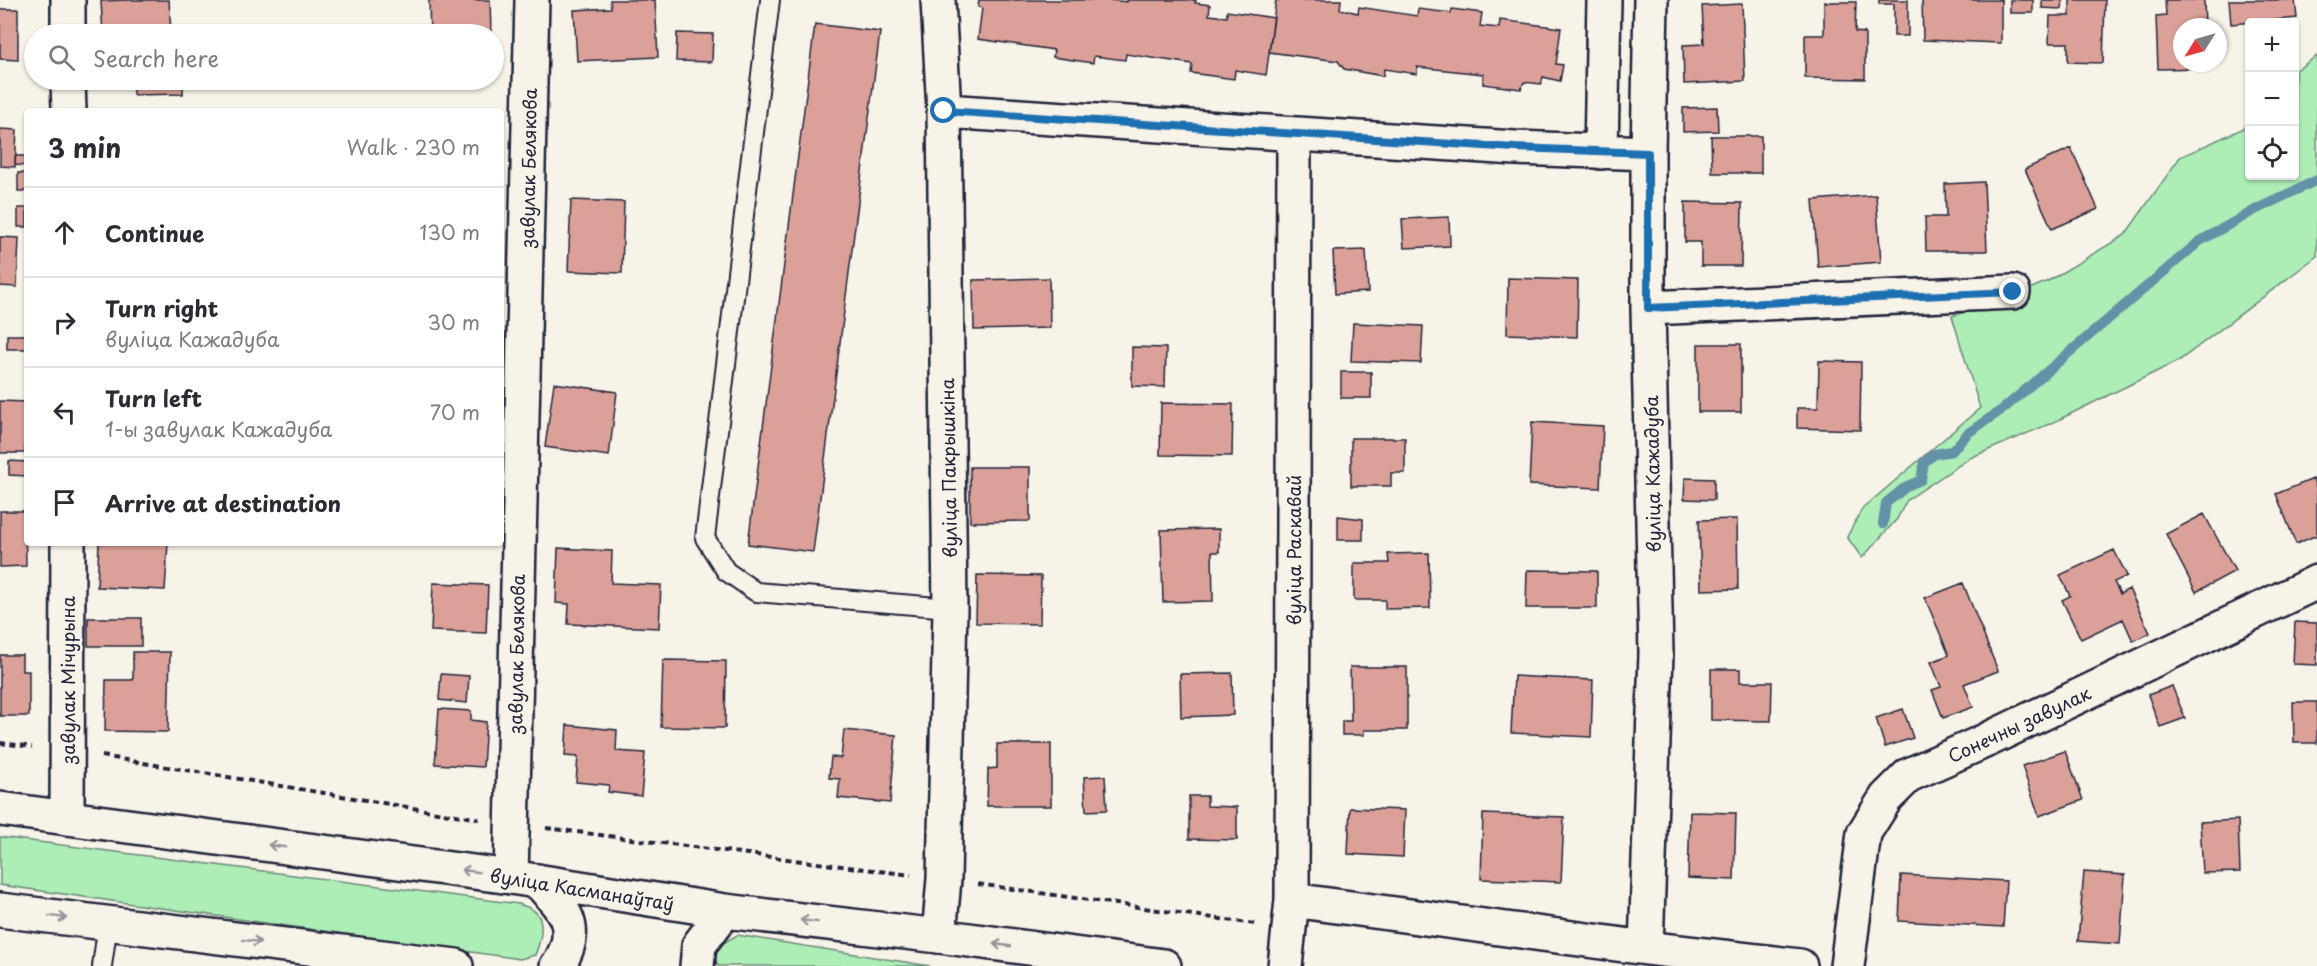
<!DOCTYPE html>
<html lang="en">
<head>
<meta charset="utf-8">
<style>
	body { margin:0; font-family:"Playpen Sans",sans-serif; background:#f7f7f7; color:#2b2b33 }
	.controls { position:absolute; right:18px; top:18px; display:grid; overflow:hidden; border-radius:6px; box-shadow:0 2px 4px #0004 }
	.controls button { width:54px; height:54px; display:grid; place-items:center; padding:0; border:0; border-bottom:2px solid #e1e1e2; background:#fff; color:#2b2b33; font:30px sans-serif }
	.compass { position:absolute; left:2173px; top:18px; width:54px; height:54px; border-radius:50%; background:#fff; box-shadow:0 2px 4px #0004; rotate:233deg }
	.stop { position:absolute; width:18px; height:18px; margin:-14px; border:4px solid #1f6fb2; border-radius:50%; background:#fff }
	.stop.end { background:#1f6fb2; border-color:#fff; box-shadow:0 2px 6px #0008 }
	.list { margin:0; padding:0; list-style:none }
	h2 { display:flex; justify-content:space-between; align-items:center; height:78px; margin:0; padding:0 24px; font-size:26px }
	h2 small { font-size:20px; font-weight:400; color:#7c7c81 }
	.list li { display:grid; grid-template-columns:39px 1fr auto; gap:18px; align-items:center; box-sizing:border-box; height:90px; padding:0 24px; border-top:2px solid #e1e1e2 }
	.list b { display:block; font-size:22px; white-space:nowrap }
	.list p { margin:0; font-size:20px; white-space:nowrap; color:#7c7c81 }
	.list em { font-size:20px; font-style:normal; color:#7c7c81 }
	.icon { flex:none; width:33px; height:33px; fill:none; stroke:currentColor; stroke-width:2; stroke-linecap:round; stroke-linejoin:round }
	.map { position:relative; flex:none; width:2317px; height:966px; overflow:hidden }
	.search { position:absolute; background:#fff; box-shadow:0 2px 4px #0004; left:24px; top:24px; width:480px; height:66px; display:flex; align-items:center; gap:15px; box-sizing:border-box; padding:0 21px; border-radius:33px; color:#7c7c81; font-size:22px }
	.panel { position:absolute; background:#fff; box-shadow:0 2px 4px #0004; left:24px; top:108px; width:480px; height:438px; border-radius:6px }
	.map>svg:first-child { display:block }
	.green { fill:#adeeb6; stroke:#688878; stroke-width:1.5 }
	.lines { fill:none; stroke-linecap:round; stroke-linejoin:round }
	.stream { stroke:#6391a7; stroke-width:10 }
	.building { fill:#dba199; stroke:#22223b; stroke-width:1.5 }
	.lane-casing { stroke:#22223b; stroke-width:22 }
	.street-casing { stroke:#22223b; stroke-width:38 }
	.primary-casing { stroke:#22223b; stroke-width:38 }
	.path { stroke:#22223b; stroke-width:4; stroke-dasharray:6 4.5; stroke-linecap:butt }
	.lane { stroke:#f7f3e8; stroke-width:18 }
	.street { stroke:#f7f3e8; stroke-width:33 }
	.primary { stroke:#f7f3e8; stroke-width:33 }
	.oneway { stroke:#97959a }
	.route { stroke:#1f6fb2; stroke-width:8 }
	.labels { text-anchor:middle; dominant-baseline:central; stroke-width:5; stroke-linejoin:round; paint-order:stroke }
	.street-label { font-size:18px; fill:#22223b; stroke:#f7f3e8 }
</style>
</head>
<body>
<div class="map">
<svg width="2317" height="966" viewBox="0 0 2317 966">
	<rect width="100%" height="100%" fill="#f7f3e8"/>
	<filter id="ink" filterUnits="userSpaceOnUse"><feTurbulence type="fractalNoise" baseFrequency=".0167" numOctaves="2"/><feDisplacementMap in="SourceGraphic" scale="12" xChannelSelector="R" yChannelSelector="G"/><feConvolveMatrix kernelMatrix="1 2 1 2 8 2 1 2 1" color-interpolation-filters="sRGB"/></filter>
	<g filter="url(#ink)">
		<!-- green -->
		<path class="green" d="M 2317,56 L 2317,256 L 2180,360 L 2056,421 L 1970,458 L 1907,500 L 1897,519 L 1862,558 L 1847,537 L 1862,509 L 1980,408 L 1952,316 L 2013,296 L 2048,281 L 2125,235 L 2180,157 L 2244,128 L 2249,120 L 2250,176 L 2294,176 L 2295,71 Z
			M 0,837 L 519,904 C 523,906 529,907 533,910 C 547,919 540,943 535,955 L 520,959 L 0,885 Z
			M 737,935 L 930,966 L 718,966 L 714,955 L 720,945 Z"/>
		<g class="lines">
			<!-- stream -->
			<path class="stream" d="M 1883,524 L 1886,503 L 1907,486 L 1921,480 L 1924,462 L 1935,454 L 1952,451 L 1968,433 L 2003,409 L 2200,241 L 2255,210 L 2317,180"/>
		</g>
		<!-- building -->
		<path class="building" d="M 127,0 L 169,0 L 171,34 L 103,34 L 101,1 Z
			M 429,0 L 490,0 L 491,34 L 430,34 Z
			M 610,0 L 655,0 L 658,57 L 577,61 L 574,10 L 611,8 Z
			M 979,0 L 1110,0 L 1127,2 L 1127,0 L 1196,0 L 1195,3 L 1210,5 L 1209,15 L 1227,17 L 1227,11 L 1274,18 L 1266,75 L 1235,70 L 1234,79 L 1191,73 L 1192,64 L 1126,54 L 1125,60 L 1094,56 L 1093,63 L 1053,57 L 1054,50 L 978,39 L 982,8 L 978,7 Z
			M 1276,0 L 1341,0 L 1340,9 L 1358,13 L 1359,7 L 1417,16 L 1418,9 L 1451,13 L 1452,9 L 1482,13 L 1480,26 L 1499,28 L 1500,20 L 1561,28 L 1556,64 L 1563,65 L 1560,81 L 1543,77 L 1541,84 L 1524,82 L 1521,89 L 1483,84 L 1483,74 L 1417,67 L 1417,74 L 1384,69 L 1383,76 L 1344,69 L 1338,61 L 1269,52 Z
			M 1879,0 L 1908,0 L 1908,36 L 1894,36 L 1894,4 L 1879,4 Z
			M 1922,0 L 2001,0 L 2001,43 L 1923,40 Z
			M 2010,0 L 2033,0 L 2033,13 L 2010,13 Z
			M 2042,0 L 2063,0 L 2062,9 L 2042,8 Z
			M 2070,0 L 2105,0 L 2103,63 L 2068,62 L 2068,43 L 2049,43 L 2050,16 L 2070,16 Z
			M 2165,0 L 2204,0 L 2205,27 L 2182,27 L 2182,63 L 2206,63 L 2206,68 L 2158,69 L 2156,16 L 2166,15 Z
			M 2229,0 L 2295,0 L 2297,18 L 2231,24 Z
			M 1824,2 L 1856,2 L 1855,32 L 1865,33 L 1865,79 L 1805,78 L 1805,35 L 1824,35 Z
			M 1742,4 L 1745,81 L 1684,84 L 1683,45 L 1704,44 L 1702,6 Z
			M 0,9 L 18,9 L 18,60 L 0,59 Z
			M 815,24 L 880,32 L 813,552 L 748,544 Z
			M 677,33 L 713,34 L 712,62 L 676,61 Z
			M 133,80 L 183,80 L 183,94 L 133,95 Z
			M 1717,107 L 1718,131 L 1683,132 L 1683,108 Z
			M 0,129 L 17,130 L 15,167 L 0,166 Z
			M 1711,136 L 1761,136 L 1761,173 L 1712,173 Z
			M 2071,148 L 2098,209 L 2052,229 L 2025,169 Z
			M 15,156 L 27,156 L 26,166 L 15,165 Z
			M 18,173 L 27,173 L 27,191 L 18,191 Z
			M 1984,182 L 1987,251 L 1926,251 L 1925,217 L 1946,217 L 1945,184 Z
			M 1876,195 L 1881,262 L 1818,267 L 1813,200 Z
			M 571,200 L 624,202 L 622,273 L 568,271 Z
			M 1685,202 L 1742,203 L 1741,266 L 1701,266 L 1701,242 L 1685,242 Z
			M 18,208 L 27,208 L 27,227 L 18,227 Z
			M 1449,217 L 1450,246 L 1404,248 L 1402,219 Z
			M 0,237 L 19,238 L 17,287 L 0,286 Z
			M 1366,250 L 1368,292 L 1335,294 L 1333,251 Z
			M 1049,278 L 1050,328 L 974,330 L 973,280 Z
			M 1508,278 L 1578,280 L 1577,337 L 1507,334 Z
			M 1353,323 L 1423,326 L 1421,363 L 1351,361 Z
			M 7,335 L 27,335 L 27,349 L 7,349 Z
			M 1698,344 L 1741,344 L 1741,412 L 1698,412 Z
			M 1132,347 L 1166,348 L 1165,387 L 1132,386 Z
			M 1819,361 L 1861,362 L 1860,430 L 1797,428 L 1797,408 L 1818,408 Z
			M 1341,372 L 1371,372 L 1371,398 L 1341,398 Z
			M 554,383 L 617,392 L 609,456 L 545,447 Z
			M 0,401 L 26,402 L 25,453 L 0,453 Z
			M 1161,403 L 1233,404 L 1232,456 L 1160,455 Z
			M 1532,422 L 1603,426 L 1600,488 L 1529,485 Z
			M 1351,438 L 1405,438 L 1405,473 L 1391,473 L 1391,486 L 1351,486 Z
			M 9,461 L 27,462 L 27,476 L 9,475 Z
			M 970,467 L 1030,467 L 1030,521 L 970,522 Z
			M 1685,478 L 1714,479 L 1714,500 L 1684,499 Z
			M 2313,479 L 2317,490 L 2317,535 L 2296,544 L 2276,494 Z
			M 0,511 L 25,511 L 26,566 L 0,567 Z
			M 2204,514 L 2235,571 L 2196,592 L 2166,534 Z
			M 1338,516 L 1363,519 L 1363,540 L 1338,540 Z
			M 1737,519 L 1738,589 L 1701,590 L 1699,520 Z
			M 1219,529 L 1219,552 L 1212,552 L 1213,601 L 1163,602 L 1161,530 Z
			M 99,543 L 168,543 L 165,590 L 97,587 Z
			M 558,548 L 612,551 L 611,583 L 661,585 L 659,628 L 568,624 L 569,604 L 556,603 Z
			M 2114,550 L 2127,576 L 2114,582 L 2120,594 L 2129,589 L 2150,633 L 2133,641 L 2123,619 L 2081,639 L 2062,600 L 2070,596 L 2060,575 Z
			M 1429,553 L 1430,608 L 1385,609 L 1385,600 L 1354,600 L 1354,563 L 1389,563 L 1388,554 Z
			M 1527,570 L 1597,571 L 1597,608 L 1526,608 Z
			M 977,575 L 1041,576 L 1040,624 L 976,623 Z
			M 433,583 L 488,585 L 486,633 L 431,631 Z
			M 1963,583 L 1998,671 L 1964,684 L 1973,707 L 1943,718 L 1932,690 L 1941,687 L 1931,662 L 1949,655 L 1925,598 Z
			M 88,618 L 141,618 L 141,646 L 88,646 Z
			M 2295,622 L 2317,623 L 2317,665 L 2293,664 Z
			M 133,652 L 170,652 L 168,732 L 105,731 L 106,680 L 133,680 Z
			M 0,655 L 22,655 L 22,671 L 29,671 L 29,716 L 0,716 Z
			M 663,660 L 726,661 L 725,728 L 661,727 Z
			M 1350,667 L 1407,667 L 1407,730 L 1364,730 L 1364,735 L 1342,735 L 1342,721 L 1351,721 Z
			M 1711,669 L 1740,669 L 1740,682 L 1772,682 L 1771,721 L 1711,720 Z
			M 1232,673 L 1233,715 L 1181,717 L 1180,674 Z
			M 441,674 L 469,676 L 467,703 L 439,700 Z
			M 1514,676 L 1593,680 L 1591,737 L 1511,733 Z
			M 2172,686 L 2185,718 L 2160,727 L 2148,695 Z
			M 2293,702 L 2317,702 L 2317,743 L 2294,743 Z
			M 439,709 L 471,711 L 471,720 L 486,722 L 483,767 L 435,764 Z
			M 1903,709 L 1913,738 L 1885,747 L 1876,718 Z
			M 567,725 L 617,730 L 616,751 L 645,753 L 641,796 L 608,792 L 609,785 L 576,782 L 578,757 L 565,756 Z
			M 844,730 L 896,735 L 890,803 L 838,798 L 840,779 L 829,778 L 831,757 L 841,758 Z
			M 997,744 L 1051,744 L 1051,806 L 987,806 L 988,769 L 997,768 Z
			M 2065,751 L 2083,800 L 2039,816 L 2022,766 Z
			M 1105,776 L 1107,810 L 1086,811 L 1084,777 Z
			M 1189,796 L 1207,796 L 1207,806 L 1237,807 L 1237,840 L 1189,839 Z
			M 1350,808 L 1405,810 L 1403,857 L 1348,854 Z
			M 1690,812 L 1736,813 L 1734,880 L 1688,878 Z
			M 1483,814 L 1564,817 L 1561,882 L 1481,879 Z
			M 2238,820 L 2240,872 L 2203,873 L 2200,822 Z
			M 2084,872 L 2125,875 L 2120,944 L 2078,941 Z
			M 1901,875 L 2006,881 L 2003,927 L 1899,921 Z"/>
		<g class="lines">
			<!-- lane casing -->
			<g class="lane-casing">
				<path id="lane" d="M 770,0 L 705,538 L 726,571 L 756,592 L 950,608
					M 102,966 L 108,923"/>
			</g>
			<!-- street casing -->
			<g class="street-casing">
				<path id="street" d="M 68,0 L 68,34
					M 938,0 L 944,111 L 950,608 L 944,879 L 939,936
					M 68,80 L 69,111
					M 944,111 L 1515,148 L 1648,153
					M 1601,152 L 1604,0
					M 1648,308 L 2013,292
					M 67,818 L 68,543
					M 511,877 L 532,0
					M 1292,900 L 1646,948 L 1800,966
					M 1646,948 L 1656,653 L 1648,308 L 1648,153 L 1651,0
					M 1285,966 L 1292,900 L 1294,134
					M 1847,966 L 1864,833 L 1886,798 L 1909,775 L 1987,740 L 2317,582"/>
			</g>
			<!-- primary casing -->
			<g class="primary-casing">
				<path id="primary" d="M 0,809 L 511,877 L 725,911 L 939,936 L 1164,966
					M 538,881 C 556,902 578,919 566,950 C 563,956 562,962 557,966
					M 0,910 L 456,966
					M 697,966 L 699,945 L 725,911"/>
			</g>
			<!-- path -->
			<path class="path" d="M 0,743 L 32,747
				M 102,756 L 479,819
				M 546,828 L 911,875
				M 978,884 L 1255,924"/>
			<!-- lane -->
			<use href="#lane" class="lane"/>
			<!-- street -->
			<use href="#street" class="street"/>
			<!-- primary -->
			<use href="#primary" class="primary"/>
		</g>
		<!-- one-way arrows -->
		<defs><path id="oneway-shaft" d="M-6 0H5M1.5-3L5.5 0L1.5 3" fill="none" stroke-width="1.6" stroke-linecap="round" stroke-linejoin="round" transform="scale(1.5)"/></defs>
		<g class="oneway">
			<use href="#oneway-shaft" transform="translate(277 846) rotate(-172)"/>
			<use href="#oneway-shaft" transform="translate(470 871) rotate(-172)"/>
			<use href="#oneway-shaft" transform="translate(58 917) rotate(7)"/>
			<use href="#oneway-shaft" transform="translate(809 921) rotate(-173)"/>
			<use href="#oneway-shaft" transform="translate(252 941) rotate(7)"/>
			<use href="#oneway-shaft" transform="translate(1002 945) rotate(-172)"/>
		</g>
	</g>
	<g class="lines" filter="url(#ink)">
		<!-- route -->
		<path class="route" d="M 944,111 L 1515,148 L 1648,153 L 1648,308 L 2013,292"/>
	</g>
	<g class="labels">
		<!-- street labels -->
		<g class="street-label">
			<text transform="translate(528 168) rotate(-89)">завулак Белякова</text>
			<text transform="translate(948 468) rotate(-91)">вуліца Пакрышкіна</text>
			<text transform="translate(1652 474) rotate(-91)">вуліца Кажадуба</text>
			<text transform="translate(1293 550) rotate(-90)">вуліца Раскавай</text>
			<text transform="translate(516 654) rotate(-89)">завулак Белякова</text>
			<text transform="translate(67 680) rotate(-90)">завулак Мічурына</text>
			<text transform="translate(2019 724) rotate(-25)">Сонечны завулак</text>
			<text transform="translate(582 889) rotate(9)">вуліца Касманаўтаў</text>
		</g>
	</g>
</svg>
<div class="controls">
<button>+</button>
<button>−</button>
<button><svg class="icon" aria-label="locate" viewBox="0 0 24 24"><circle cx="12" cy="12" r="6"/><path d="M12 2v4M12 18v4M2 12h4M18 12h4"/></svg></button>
</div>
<svg class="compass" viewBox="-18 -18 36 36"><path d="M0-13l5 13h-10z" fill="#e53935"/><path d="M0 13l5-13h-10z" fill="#7c7c81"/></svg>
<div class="stop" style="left:944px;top:111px"></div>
<div class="stop end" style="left:2013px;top:292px"></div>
<div class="search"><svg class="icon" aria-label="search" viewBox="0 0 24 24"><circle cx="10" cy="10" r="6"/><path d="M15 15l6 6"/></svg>Search here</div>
<section class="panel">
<h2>3 min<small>Walk · 230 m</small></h2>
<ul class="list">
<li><svg class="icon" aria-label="ahead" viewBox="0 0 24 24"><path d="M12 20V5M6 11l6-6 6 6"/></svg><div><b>Continue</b></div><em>130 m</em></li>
<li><svg class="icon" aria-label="right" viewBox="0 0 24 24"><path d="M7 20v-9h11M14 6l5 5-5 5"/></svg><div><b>Turn right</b><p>вуліца Кажадуба</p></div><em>30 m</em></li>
<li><svg class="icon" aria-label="left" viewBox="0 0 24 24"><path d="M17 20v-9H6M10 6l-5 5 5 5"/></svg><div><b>Turn left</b><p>1-ы завулак Кажадуба</p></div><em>70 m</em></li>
<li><svg class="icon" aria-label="arrive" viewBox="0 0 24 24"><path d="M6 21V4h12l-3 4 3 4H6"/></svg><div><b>Arrive at destination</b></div></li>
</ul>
</section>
</div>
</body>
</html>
